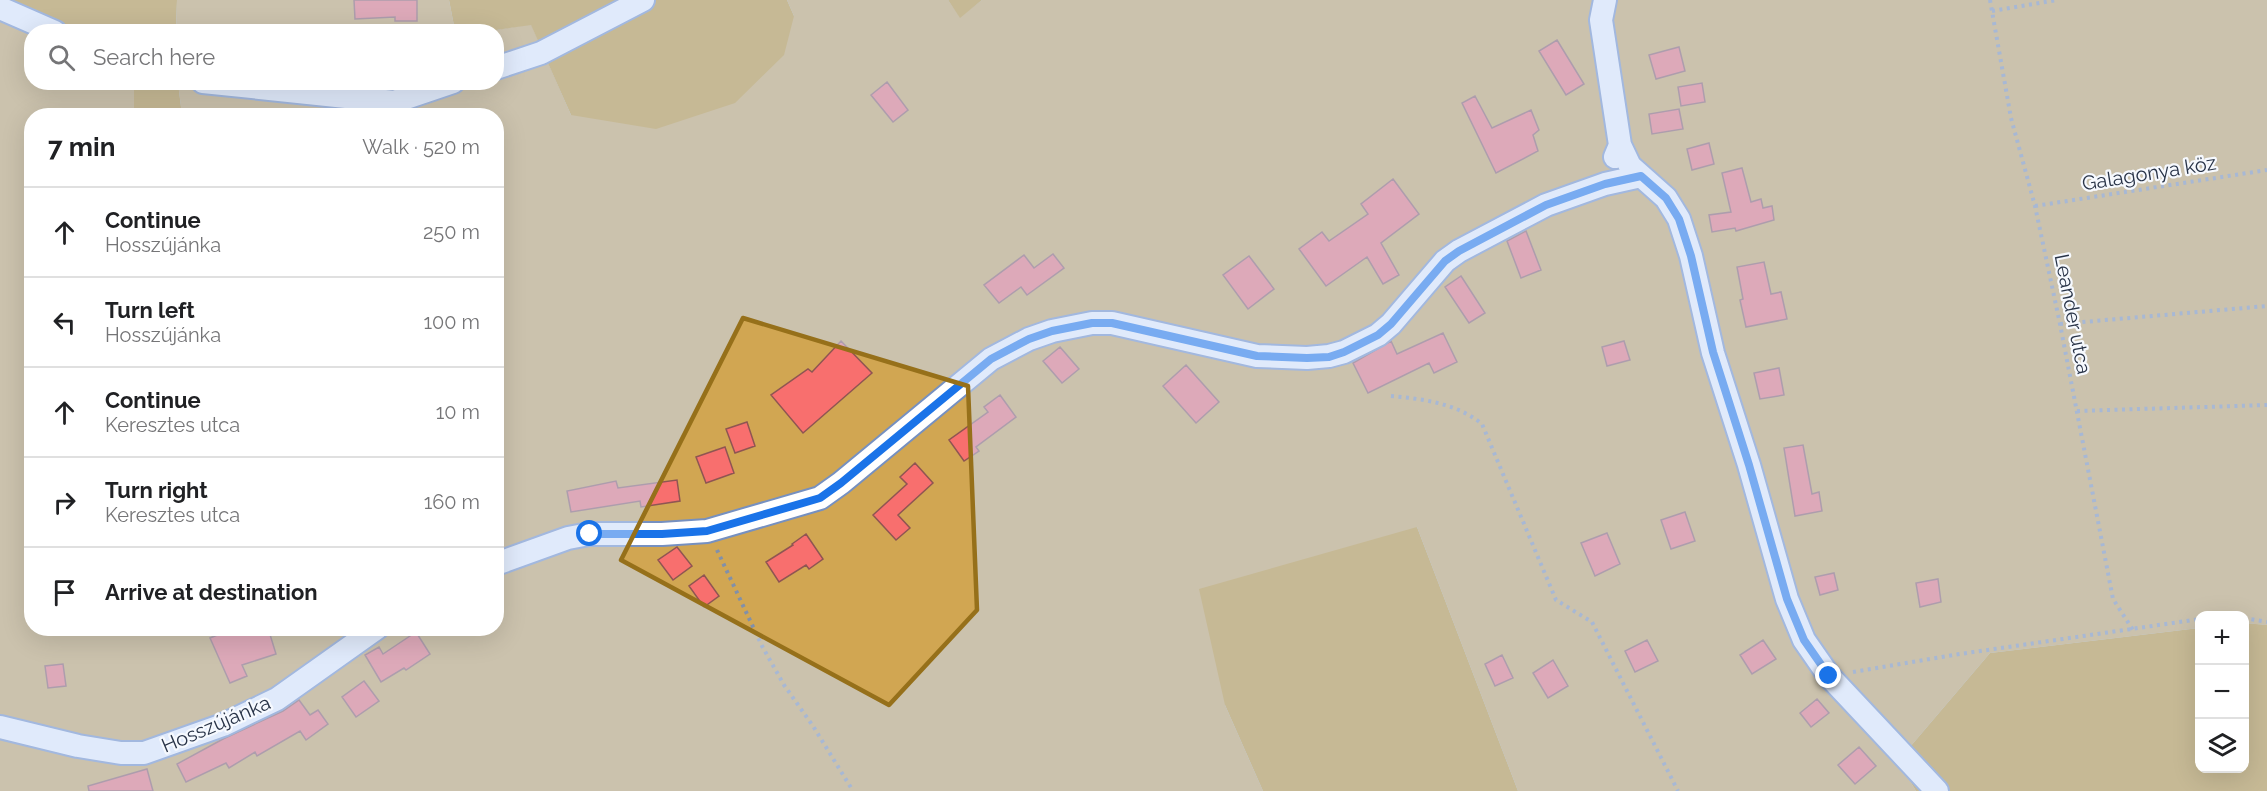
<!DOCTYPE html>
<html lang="en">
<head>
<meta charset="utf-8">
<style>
	body { margin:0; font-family:Raleway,sans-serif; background:#f2f2f2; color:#202124 }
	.controls { position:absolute; right:18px; bottom:18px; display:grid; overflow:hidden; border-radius:12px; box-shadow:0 6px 24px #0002 }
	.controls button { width:54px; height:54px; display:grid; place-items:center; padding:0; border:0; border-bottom:2px solid #e0e0e0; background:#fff; color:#202124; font:30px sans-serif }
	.stop { position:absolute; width:18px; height:18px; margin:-14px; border:4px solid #1a73e8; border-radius:50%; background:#fff }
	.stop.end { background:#1a73e8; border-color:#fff; box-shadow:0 2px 6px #0008 }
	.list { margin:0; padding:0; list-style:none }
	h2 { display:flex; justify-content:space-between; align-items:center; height:78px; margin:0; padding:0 24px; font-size:26px }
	h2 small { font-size:20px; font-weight:400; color:#757577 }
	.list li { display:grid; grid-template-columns:39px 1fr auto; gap:18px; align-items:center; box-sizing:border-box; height:90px; padding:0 24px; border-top:2px solid #e0e0e0 }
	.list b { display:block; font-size:22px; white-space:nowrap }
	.list p { margin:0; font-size:20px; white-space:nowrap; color:#757577 }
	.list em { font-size:20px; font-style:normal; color:#757577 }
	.icon { flex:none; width:33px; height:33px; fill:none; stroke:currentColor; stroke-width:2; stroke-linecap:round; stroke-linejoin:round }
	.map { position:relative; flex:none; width:2267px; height:791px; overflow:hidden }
	.search { position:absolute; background:#fff; box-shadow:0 6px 24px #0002; left:24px; top:24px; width:480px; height:66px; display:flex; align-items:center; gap:15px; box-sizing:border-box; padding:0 21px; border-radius:24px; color:#757577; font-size:22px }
	.panel { position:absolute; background:#fff; box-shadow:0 6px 24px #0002; left:24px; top:108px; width:480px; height:528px; border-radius:24px }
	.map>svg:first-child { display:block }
	.green { fill:#d1a652 }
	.forest { fill:#c5931d }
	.building { fill:#f86f6e; stroke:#8f5552; stroke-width:1.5 }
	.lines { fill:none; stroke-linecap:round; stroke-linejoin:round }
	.minor-casing { stroke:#7690c0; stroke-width:26 }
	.path { stroke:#8190aa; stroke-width:4; stroke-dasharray:3 4.5; stroke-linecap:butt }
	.minor { stroke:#fff; stroke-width:22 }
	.route { stroke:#1a73e8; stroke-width:8 }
	.marked { fill:none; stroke:#96701a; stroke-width:4.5; stroke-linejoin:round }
	.labels { text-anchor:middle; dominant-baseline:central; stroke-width:4.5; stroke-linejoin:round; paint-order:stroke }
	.street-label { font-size:20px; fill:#283347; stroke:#f6f9fe }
</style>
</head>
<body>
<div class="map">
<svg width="2267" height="791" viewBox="0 0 2267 791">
	<rect width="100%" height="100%" fill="#c7d8f8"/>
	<!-- green -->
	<path class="green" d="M 177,0 L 449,0 L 455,31 L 176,32 Z
		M 787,0 L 948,0 L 960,17 L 982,0 L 2267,0 L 2267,625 L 2245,623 L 2244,616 L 2200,616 L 2199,628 L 1990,653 L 1898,761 L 1916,791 L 1518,791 L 1417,527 L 1225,705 L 1263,791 L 0,791 L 0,9 L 32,32 L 32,82 L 134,83 L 134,115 L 32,116 L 32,628 L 496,628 L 496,116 L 182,115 L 178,83 L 496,82 L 496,32 L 490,31 L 531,24 L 571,115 L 794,16 Z"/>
	<!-- forest -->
	<path class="forest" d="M 0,0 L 177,0 L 176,31 L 56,31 Z
		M 449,0 L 787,0 L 794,16 L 784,55 L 735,103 L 656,129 L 571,115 L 531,25 L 490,31 L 455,31 Z
		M 948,0 L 982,0 L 960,18 Z
		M 134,83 L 178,83 L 182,115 L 134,115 Z
		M 1417,527 L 1518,791 L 1263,791 L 1225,705 L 1199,589 Z
		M 2245,623 L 2267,625 L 2267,791 L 1916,791 L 1898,761 L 1990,653 L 2199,628 L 2200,768 L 2244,768 Z"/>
	<!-- building -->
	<path class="building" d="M 354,0 L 417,0 L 417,21 L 395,21 L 395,17 L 355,19 Z
		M 1557,40 L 1584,84 L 1566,95 L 1539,51 Z
		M 1679,47 L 1685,71 L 1656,79 L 1649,55 Z
		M 887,82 L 908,110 L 893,122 L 871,95 Z
		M 1702,83 L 1705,102 L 1681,106 L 1678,87 Z
		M 1475,96 L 1492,128 L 1531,110 L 1539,130 L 1533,135 L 1538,151 L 1496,173 L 1462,103 Z
		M 1679,109 L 1683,129 L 1652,134 L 1649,114 Z
		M 1709,143 L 1714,164 L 1692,170 L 1687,149 Z
		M 1742,168 L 1751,202 L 1761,199 L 1763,208 L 1772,206 L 1774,220 L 1736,231 L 1735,228 L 1712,232 L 1709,215 L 1731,212 L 1722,173 Z
		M 1393,179 L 1419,214 L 1381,243 L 1399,275 L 1383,284 L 1367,257 L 1326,286 L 1299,249 L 1322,232 L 1329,241 L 1368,214 L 1361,204 Z
		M 1526,231 L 1541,270 L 1521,278 L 1507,241 Z
		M 1053,254 L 1064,268 L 1027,295 L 1021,287 L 999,303 L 984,285 L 1024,255 L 1034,268 Z
		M 1249,256 L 1274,289 L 1248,309 L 1223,275 Z
		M 1764,262 L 1771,294 L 1781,292 L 1787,319 L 1746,327 L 1740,300 L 1743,299 L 1737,267 Z
		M 1461,276 L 1485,313 L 1469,323 L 1445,287 Z
		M 1443,333 L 1457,362 L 1434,373 L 1429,363 L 1368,393 L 1353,363 L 1391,341 L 1397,354 Z
		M 841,341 L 872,373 L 803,433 L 771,395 L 808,369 L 812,372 Z
		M 1624,341 L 1630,360 L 1607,366 L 1602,347 Z
		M 1060,347 L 1079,369 L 1062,383 L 1043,361 Z
		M 1186,365 L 1219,402 L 1196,423 L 1163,386 Z
		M 1779,368 L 1784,395 L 1760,399 L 1754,373 Z
		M 1000,395 L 1016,417 L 976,447 L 979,451 L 964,461 L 949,440 L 988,412 L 984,407 Z
		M 747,422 L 755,446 L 735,453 L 726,429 Z
		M 1803,445 L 1812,494 L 1819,492 L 1822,511 L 1795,516 L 1784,448 Z
		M 725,447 L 734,473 L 706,483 L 696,457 Z
		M 915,463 L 933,483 L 898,515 L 910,528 L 896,540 L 873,515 L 907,484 L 900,477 Z
		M 677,480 L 680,501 L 641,507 L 640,501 L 571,512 L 567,491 L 616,481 L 618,488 Z
		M 1685,512 L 1695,541 L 1671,549 L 1661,520 Z
		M 1607,533 L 1620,564 L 1595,576 L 1581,543 Z
		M 806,534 L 823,559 L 809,569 L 806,565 L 779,582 L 766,562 L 793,545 L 792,544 Z
		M 677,547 L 692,566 L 673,580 L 658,560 Z
		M 1834,573 L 1838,590 L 1820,595 L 1815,577 Z
		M 704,575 L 719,596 L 704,607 L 689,586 Z
		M 1938,579 L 1941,602 L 1920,607 L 1916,583 Z
		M 248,628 L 268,628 L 276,654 L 242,665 L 247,676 L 230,683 L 210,638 L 227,631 L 229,635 Z
		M 416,632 L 430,654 L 406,670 L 404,668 L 381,682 L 365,655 L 379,647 L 383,654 Z
		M 1647,640 L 1658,661 L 1635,672 L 1625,651 Z
		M 1763,640 L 1776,659 L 1752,674 L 1740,655 Z
		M 1502,655 L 1513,678 L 1495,686 L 1485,664 Z
		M 1553,660 L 1568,686 L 1548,698 L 1533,673 Z
		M 63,664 L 66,686 L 48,688 L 45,666 Z
		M 364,681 L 379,701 L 356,717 L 342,697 Z
		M 1817,699 L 1829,713 L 1811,727 L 1800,713 Z
		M 299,700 L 310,715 L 318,710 L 328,724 L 306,740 L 300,731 L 257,756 L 255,752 L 229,768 L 226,763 L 186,782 L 177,764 L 223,739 L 283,711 Z
		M 1859,747 L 1876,766 L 1855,784 L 1838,765 Z
		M 147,769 L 153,791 L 89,791 L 88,786 Z"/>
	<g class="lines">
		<!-- minor casing -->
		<g class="minor-casing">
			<path id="minor" d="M 1605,0 L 1601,20 L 1620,145 L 1615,157
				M 0,8 L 55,32
				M 496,68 L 541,53 L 643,0
				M 203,82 L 394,102 L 453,82
				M 1620,145 L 1630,166 L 1666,198 L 1679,219 L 1691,256 L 1713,353 L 1749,465 L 1787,599 L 1804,640 L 1829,676 L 1937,791
				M 496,564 L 568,538 L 589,534 L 662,534 L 707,531 L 820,498 L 841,483 L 991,359 L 1029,339 L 1052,331 L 1092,323 L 1112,323 L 1257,356 L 1307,358 L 1329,356 L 1344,352 L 1378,335 L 1391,324 L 1445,261 L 1459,251 L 1546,205 L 1605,184 L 1641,176
				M 0,727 L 78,746 L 121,753 L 144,753 L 223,725 L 277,699 L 377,628"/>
		</g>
		<!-- path -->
		<path class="path" d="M 1990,0 L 2011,118 L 2035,206 L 2060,324 L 2113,599 L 2133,630
			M 1992,11 L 2057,0
			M 2035,206 L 2267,170
			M 2060,324 L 2267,306
			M 1391,396 C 1423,399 1456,403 1482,424 L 1556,600 L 1592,622 L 1678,791
			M 2077,411 L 2267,405
			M 717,550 L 762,646 L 784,685 L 813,726 L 853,791
			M 2244,618 L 2267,622
			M 1853,672 L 1953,655 L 2200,619"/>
		<!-- minor -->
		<use href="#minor" class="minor"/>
	</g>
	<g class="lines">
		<!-- route -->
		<path class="route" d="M 590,534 L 662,534 L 707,531 L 820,498 L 841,483 L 991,359 L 1029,339 L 1052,331 L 1092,323 L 1112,323 L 1257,356 L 1307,358 L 1329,357 L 1344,352 L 1378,335 L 1391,324 L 1445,261 L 1459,251 L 1546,205 L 1605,184 L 1641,176 L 1666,198 L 1679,219 L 1691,256 L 1713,352 L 1749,465 L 1787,599 L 1804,640 L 1829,676"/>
	</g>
	<!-- marked area -->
	<path d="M0 0H2267V791H0ZM 743,318 L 968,386 L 977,610 L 889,705 L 621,560 Z" fill="#c7d8f8" fill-opacity=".55" fill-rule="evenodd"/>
	<path class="marked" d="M 743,318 L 968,386 L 977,610 L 889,705 L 621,560 Z"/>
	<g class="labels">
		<!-- street labels -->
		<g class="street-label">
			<text transform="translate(2149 173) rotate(-9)">Galagonya köz</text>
			<text transform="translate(2073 314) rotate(79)">Leander utca</text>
			<text transform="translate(216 724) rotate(-23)">Hosszújánka</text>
		</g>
	</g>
</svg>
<div class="controls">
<button>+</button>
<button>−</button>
<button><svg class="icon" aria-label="layers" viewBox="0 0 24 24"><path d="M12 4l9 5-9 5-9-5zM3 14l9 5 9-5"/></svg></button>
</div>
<div class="stop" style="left:590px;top:534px"></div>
<div class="stop end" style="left:1829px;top:676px"></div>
<div class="search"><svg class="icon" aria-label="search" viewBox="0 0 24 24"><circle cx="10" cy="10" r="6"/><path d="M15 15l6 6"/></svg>Search here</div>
<section class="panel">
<h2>7 min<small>Walk · 520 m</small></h2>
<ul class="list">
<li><svg class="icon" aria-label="ahead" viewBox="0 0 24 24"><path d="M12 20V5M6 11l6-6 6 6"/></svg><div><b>Continue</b><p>Hosszújánka</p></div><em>250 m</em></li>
<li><svg class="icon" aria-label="left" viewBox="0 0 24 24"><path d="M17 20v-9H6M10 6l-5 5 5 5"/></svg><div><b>Turn left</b><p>Hosszújánka</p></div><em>100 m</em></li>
<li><svg class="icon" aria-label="ahead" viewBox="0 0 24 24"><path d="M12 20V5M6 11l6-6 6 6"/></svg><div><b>Continue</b><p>Keresztes utca</p></div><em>10 m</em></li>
<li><svg class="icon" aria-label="right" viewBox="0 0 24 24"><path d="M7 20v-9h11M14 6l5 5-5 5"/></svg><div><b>Turn right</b><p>Keresztes utca</p></div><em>160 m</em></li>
<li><svg class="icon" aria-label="arrive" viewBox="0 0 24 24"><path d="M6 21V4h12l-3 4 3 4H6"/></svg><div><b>Arrive at destination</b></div></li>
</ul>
</section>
</div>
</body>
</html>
